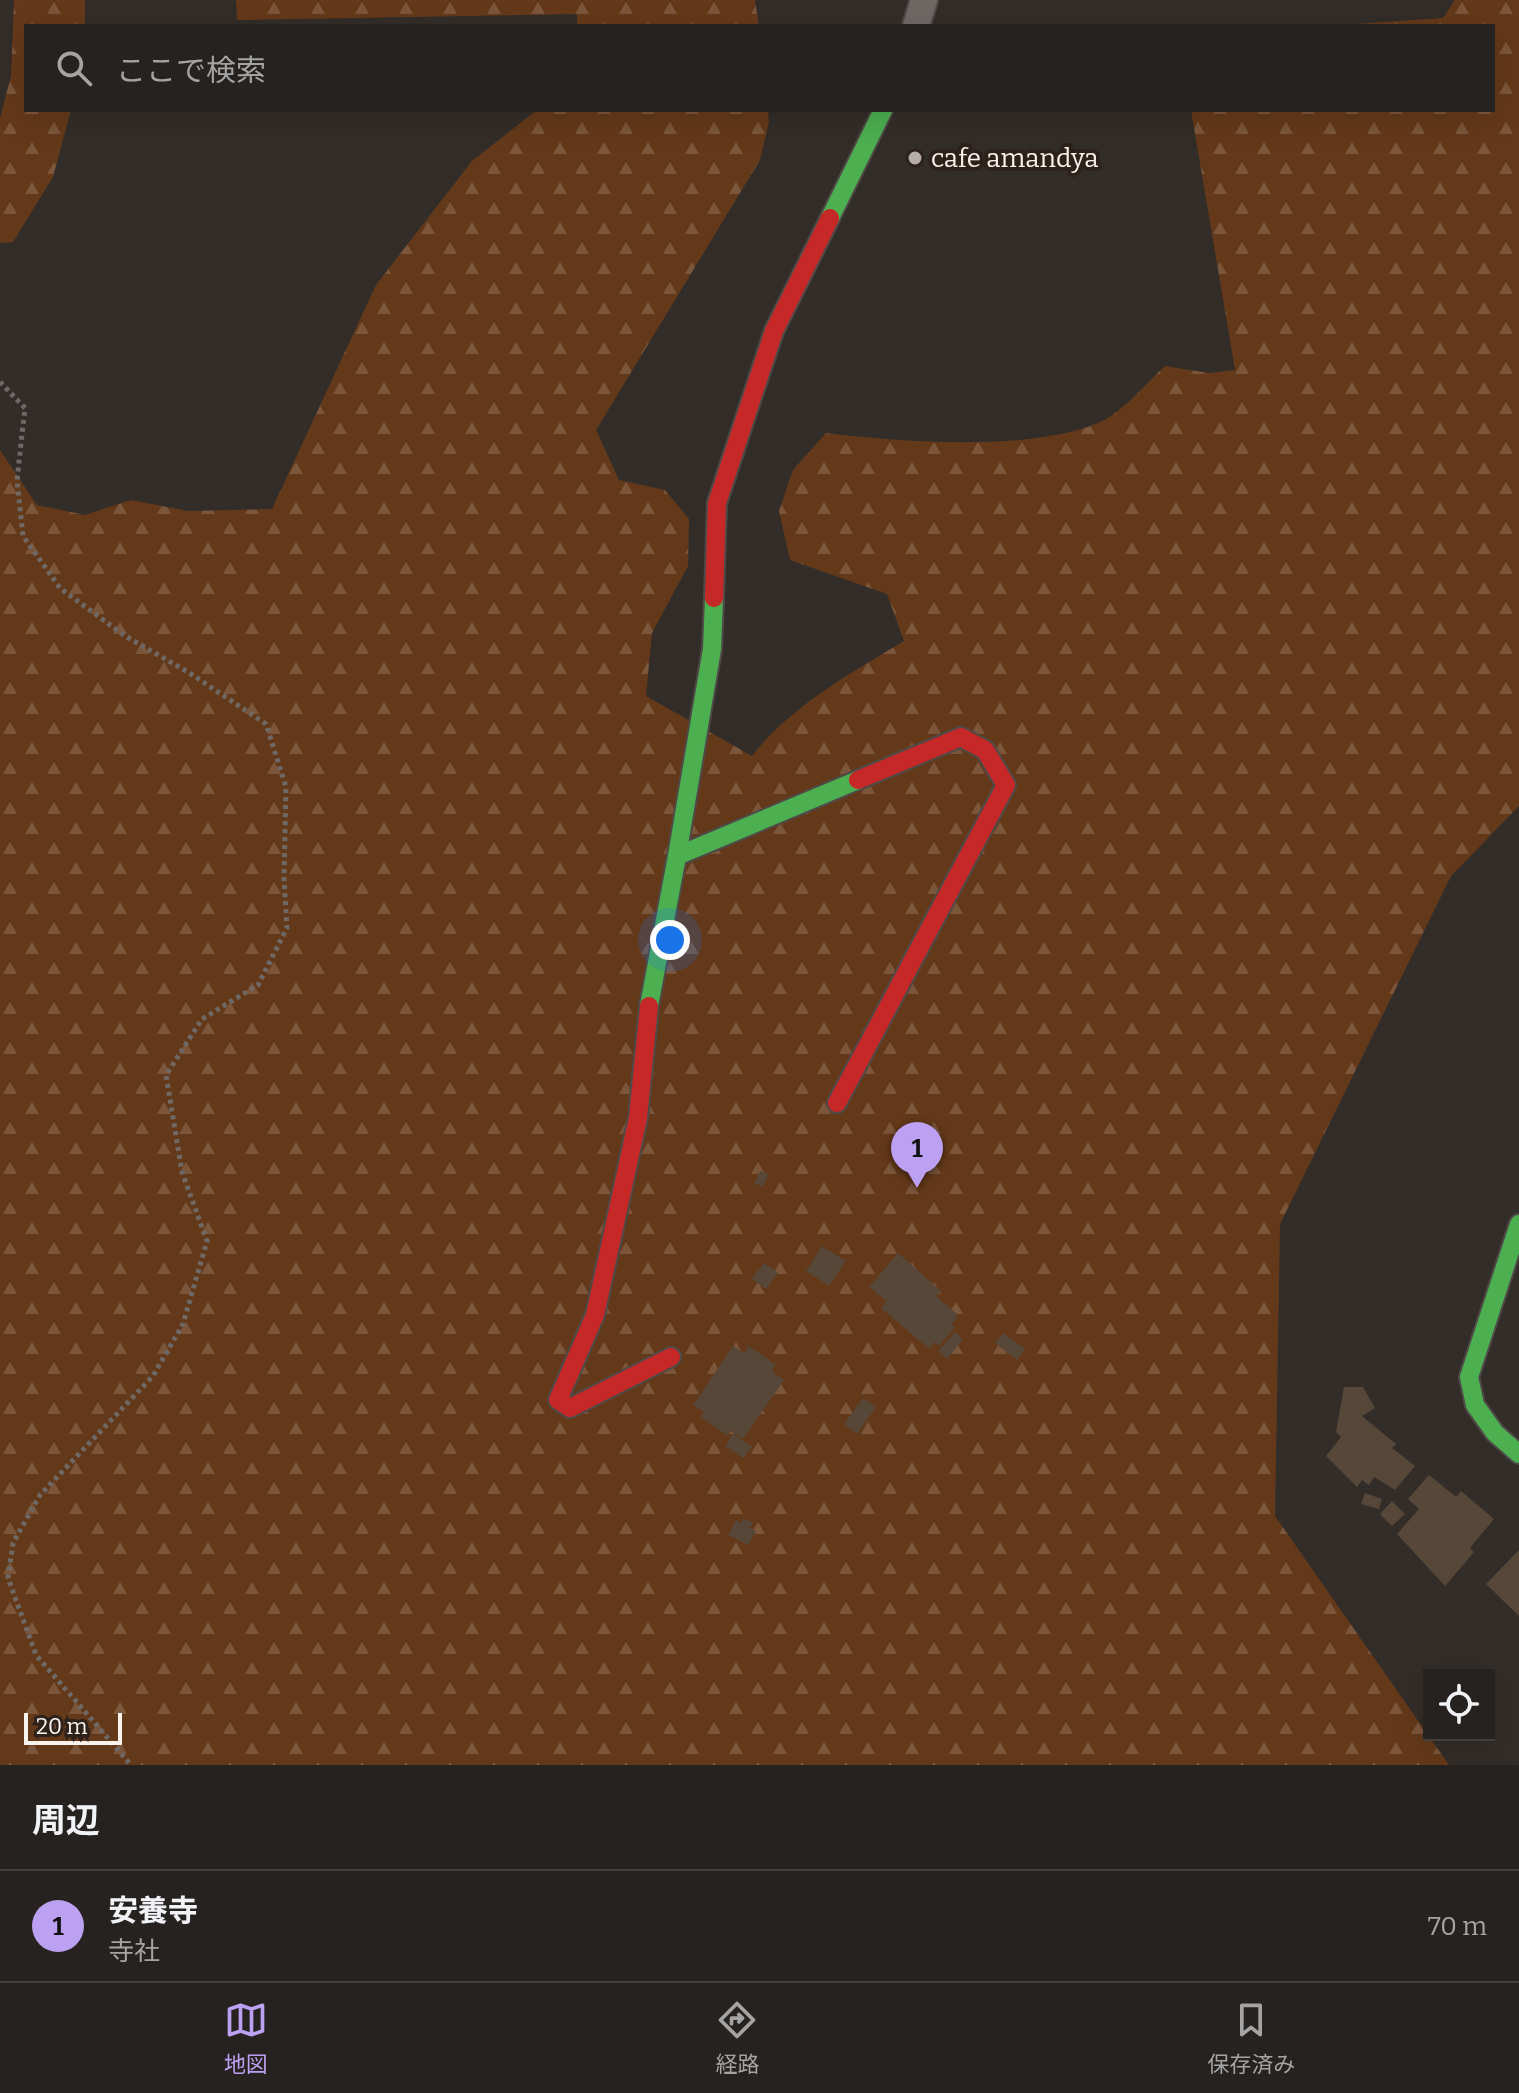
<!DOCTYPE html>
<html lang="ja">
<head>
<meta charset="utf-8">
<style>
	body { margin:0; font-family:Bitter,"Noto Sans JP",serif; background:#322f2c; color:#f1f3f6 }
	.controls { position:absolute; right:24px; bottom:24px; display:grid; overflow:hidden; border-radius:0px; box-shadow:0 8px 32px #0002 }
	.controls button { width:72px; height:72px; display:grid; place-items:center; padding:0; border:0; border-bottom:2px solid #423f3d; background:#26221f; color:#f1f3f6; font:40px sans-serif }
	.scale { position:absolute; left:24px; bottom:20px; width:98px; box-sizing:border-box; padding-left:8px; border:4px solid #faf2ed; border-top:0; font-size:22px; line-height:28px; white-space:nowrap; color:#faf2ed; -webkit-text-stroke:6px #2d221b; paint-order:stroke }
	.you { position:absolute; left:670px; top:940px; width:28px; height:28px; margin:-20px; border:6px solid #fff; border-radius:50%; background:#1a73e8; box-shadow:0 0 0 12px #1a73e833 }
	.badge { display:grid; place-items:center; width:52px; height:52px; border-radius:50%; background:#bca0f2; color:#111; font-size:26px; font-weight:700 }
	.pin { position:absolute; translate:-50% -66px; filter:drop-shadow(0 2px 4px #0008) }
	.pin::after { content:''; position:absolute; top:42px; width:28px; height:24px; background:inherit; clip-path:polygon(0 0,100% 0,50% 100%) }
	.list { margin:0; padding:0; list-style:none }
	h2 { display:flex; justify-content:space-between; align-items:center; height:104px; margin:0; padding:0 32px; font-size:34px }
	h2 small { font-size:26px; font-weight:400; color:#a4a4a4 }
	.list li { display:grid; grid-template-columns:52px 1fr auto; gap:24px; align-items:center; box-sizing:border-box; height:112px; padding:0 32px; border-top:2px solid #423f3d }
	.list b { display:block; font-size:30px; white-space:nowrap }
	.list p { margin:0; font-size:26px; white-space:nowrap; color:#a4a4a4 }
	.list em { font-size:26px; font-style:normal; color:#a4a4a4 }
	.icon { flex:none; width:44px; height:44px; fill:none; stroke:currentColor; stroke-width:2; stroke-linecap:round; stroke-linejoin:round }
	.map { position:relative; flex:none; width:1519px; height:1765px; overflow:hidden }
	.search { position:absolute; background:#26221f; box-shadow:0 8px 32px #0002; left:24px; right:24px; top:24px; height:88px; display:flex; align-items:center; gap:20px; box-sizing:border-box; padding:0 28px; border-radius:0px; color:#a4a4a4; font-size:30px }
	.sheet { height:216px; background:#26221f }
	nav { display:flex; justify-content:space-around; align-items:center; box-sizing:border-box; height:112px; border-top:2px solid #423f3d; background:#26221f; font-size:22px; color:#a4a4a4 }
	nav a { display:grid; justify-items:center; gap:4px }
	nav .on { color:#bca0f2 }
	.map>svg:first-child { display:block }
	.forest { fill:url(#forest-firs) }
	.building { fill:#564739 }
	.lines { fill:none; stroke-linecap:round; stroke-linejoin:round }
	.street-casing { stroke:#4f4a47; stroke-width:30 }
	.fast-casing { stroke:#4f4a47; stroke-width:22 }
	.jam-casing { stroke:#4f4a47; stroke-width:22 }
	.path { stroke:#6e6967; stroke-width:5; stroke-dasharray:4 4; stroke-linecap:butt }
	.street { stroke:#6e6865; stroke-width:26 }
	.fast { stroke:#4caf50; stroke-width:18 }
	.jam { stroke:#c62828; stroke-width:18 }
	.poi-dot { fill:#b4ada8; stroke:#2d221b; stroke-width:3 }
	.labels { text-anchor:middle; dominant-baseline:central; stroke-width:8; stroke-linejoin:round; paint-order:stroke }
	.poi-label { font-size:26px; fill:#faf2ed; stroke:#2d221b; text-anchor:start }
</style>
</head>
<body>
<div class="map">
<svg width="1519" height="1765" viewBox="0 0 1519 1765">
	<defs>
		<pattern id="forest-firs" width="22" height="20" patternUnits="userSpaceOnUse" patternTransform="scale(2)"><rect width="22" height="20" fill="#643919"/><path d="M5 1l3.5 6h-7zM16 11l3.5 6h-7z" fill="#7b563b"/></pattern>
	</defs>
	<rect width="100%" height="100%" fill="#332d29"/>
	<!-- forest -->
	<path class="forest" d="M 14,0 L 85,0 L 85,26 L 26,26 L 26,110 L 71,110 L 53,177 L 13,242 L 0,243 L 0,118 L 11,76 Z
		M 236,0 L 755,0 L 759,26 L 577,26 L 577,14 L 237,20 Z
		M 1455,0 L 1519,0 L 1519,806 L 1451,876 L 1280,1224 L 1275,1516 L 1449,1765 L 0,1765 L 0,450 L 37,505 L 85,515 L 131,500 L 188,511 L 272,509 L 376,285 L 472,161 L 537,110 L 768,110 L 769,122 L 760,160 L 596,430 L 619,480 L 665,490 L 689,519 L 688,566 L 652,633 L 646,696 L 752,756 C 792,705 850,674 904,641 L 887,594 L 790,560 L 779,511 L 793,470 L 826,433 C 898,442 1042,453 1106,419 C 1127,407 1147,382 1165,366 L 1209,373 L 1235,370 L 1191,110 L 1493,110 L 1493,26 L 1326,26 L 1443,18 Z"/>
	<!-- building -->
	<path class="building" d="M 760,1171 L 768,1174 L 763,1187 L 754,1183 Z
		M 822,1246 L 846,1261 L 829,1286 L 806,1271 Z
		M 898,1253 L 941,1291 L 936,1296 L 958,1315 L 952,1324 L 955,1327 L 939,1346 L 935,1342 L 929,1349 L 881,1308 L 886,1301 L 869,1287 Z
		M 764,1263 L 778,1273 L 766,1289 L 752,1279 Z
		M 955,1332 L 963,1339 L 947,1359 L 938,1351 Z
		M 1003,1333 L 1025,1349 L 1017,1360 L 995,1343 Z
		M 733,1346 L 744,1353 L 749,1346 L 776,1365 L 772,1371 L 784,1380 L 743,1439 L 729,1430 L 728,1436 L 701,1417 L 704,1412 L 693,1405 Z
		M 1344,1387 L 1363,1387 L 1375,1408 L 1362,1416 L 1396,1444 L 1392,1448 L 1415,1466 L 1395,1490 L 1374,1477 L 1369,1485 L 1362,1480 L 1357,1487 L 1326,1456 L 1341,1437 L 1336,1432 Z
		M 863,1398 L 876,1407 L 857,1434 L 844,1424 Z
		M 733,1434 L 752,1447 L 743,1458 L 725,1446 Z
		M 1429,1475 L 1456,1497 L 1461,1491 L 1494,1519 L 1470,1548 L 1474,1552 L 1445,1586 L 1397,1534 L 1419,1509 L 1408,1499 Z
		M 1365,1493 L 1382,1499 L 1379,1509 L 1361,1504 Z
		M 1392,1501 L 1405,1514 L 1392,1526 L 1380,1514 Z
		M 743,1518 L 753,1523 L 750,1528 L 756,1531 L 748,1545 L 728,1535 L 736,1520 L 741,1523 Z
		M 1519,1550 L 1519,1616 L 1486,1584 Z"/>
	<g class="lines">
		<!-- street casing -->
		<g class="street-casing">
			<path id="street" d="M 916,26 L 924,0"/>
		</g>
		<!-- fast casing -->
		<g class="fast-casing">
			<path id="fast" d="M 830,218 L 883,110
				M 714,598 L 712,649 L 677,856 L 858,780
				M 649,1006 L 677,856
				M 1519,1224 L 1469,1377 L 1475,1405 L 1495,1433 L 1519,1454"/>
		</g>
		<!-- jam casing -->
		<g class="jam-casing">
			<path id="jam" d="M 714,598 L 717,503 L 774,331 L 830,218
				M 649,1006 L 638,1118 L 595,1315 L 558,1400 L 570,1408 L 671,1357
				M 837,1103 L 1006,785 L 985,750 L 961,737 L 858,780"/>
		</g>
		<!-- path -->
		<path class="path" d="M 0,382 L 25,408 L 17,480 L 23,536 L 60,588 L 125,636 L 188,672 L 266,724 L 286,787 L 284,879 L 287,928 L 258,985 L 202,1019 L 166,1075 L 182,1172 L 207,1241 L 183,1324 L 153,1376 L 40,1495 L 13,1543 L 8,1578 L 36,1655 L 131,1765"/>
		<!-- street -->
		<use href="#street" class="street"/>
		<!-- fast -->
		<use href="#fast" class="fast"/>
		<!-- jam -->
		<use href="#jam" class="jam"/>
	</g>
	<!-- markers -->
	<circle class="poi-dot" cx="915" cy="158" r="8"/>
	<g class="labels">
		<!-- poi labels -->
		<g class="poi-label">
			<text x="931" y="158">cafe amandya</text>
		</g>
	</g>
</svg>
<div class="controls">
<button><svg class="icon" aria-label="locate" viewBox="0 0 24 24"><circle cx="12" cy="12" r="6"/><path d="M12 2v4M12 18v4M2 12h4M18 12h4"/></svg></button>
</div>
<div class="scale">20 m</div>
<div class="you"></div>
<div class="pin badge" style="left:917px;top:1188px">1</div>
<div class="search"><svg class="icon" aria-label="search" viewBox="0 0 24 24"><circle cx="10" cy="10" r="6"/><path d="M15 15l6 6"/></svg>ここで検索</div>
</div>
<section class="sheet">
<h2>周辺<small></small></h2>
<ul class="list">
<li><span class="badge">1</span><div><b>安養寺</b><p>寺社</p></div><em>70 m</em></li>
</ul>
</section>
<nav>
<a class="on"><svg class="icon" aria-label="map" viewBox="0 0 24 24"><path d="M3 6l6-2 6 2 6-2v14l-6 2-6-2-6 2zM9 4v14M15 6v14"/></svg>地図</a>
<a><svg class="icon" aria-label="directions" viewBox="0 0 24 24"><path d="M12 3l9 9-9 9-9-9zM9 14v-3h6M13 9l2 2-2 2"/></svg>経路</a>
<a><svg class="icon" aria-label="saved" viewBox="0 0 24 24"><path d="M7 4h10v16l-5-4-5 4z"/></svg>保存済み</a>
</nav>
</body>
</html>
